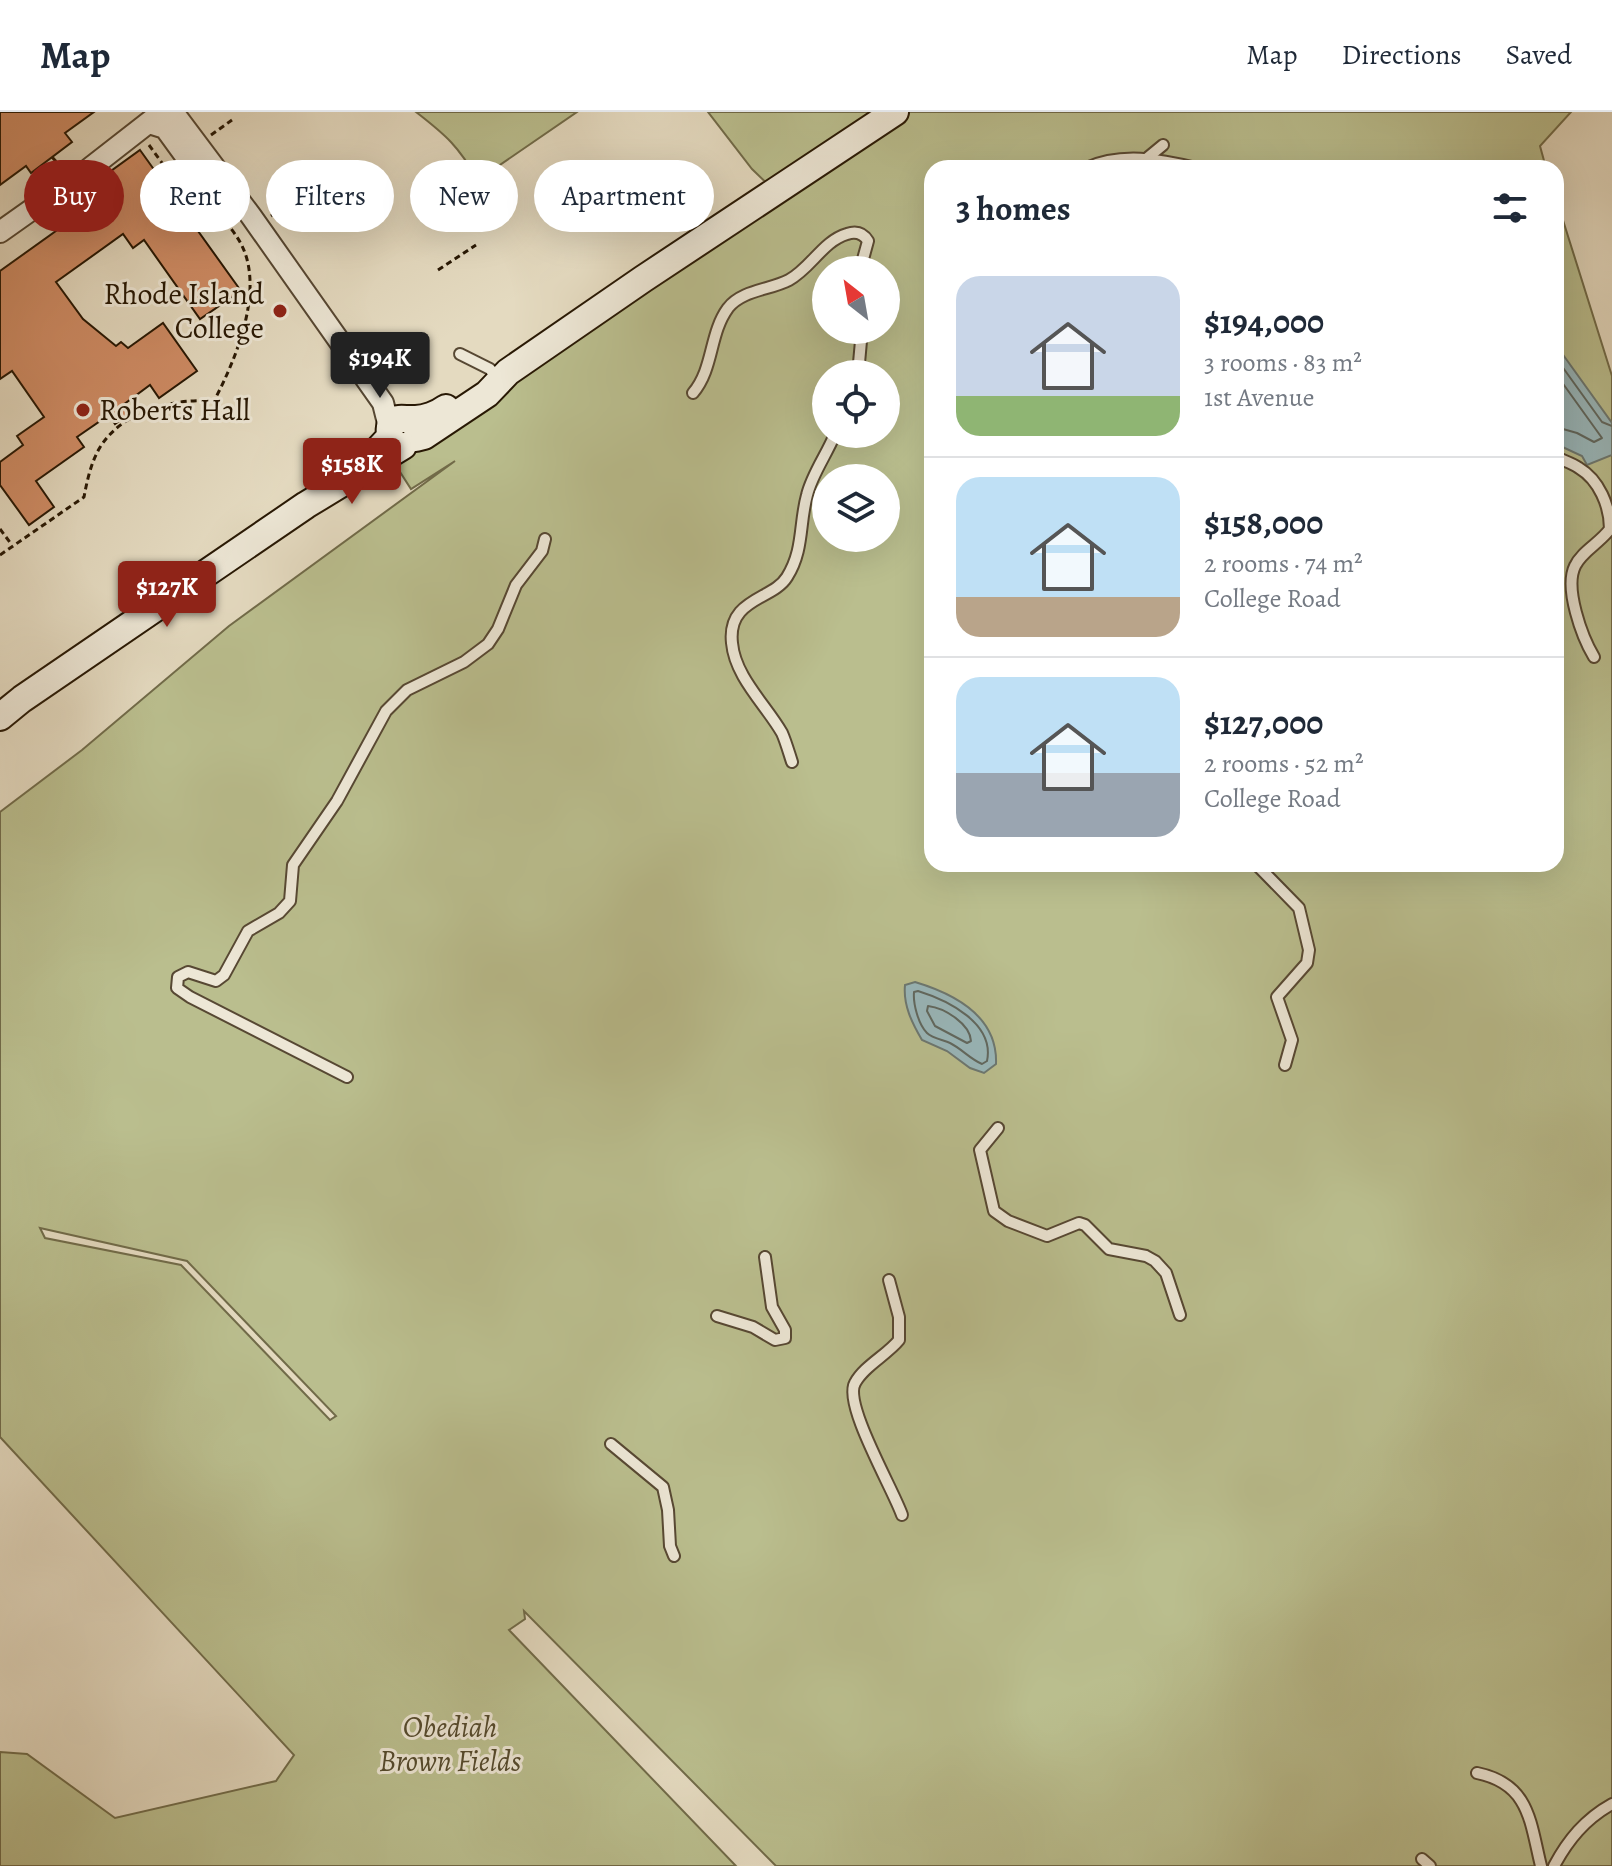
<!DOCTYPE html>
<meta charset="utf-8">
<style>
body{margin:0;font-family:Alegreya,serif;background:#f2f2f3;color:#1f2937;height:100vh;display:flex;flex-direction:column;font-size:30px;white-space:nowrap}
*{box-sizing:border-box;margin:0}
p{font-size:26px;color:#747a83}
.icon{flex:none;width:44px;height:44px;fill:none;stroke:currentColor;stroke-width:2;stroke-linecap:round;stroke-linejoin:round}
.map{position:relative;flex:1;overflow:hidden}
.sheet{position:absolute;left:924px;top:48px;width:640px;height:712px;display:flex;flex-direction:column;background:#fff;border-radius:24px;box-shadow:0 8px 32px #0002}
.sheet>*{flex:none}
.top-card{position:absolute;left:24px;top:48px;width:760px;height:72px;display:flex;gap:16px}
.needle{width:52px;rotate:329deg}
.buttons{position:absolute;left:812px;top:144px;display:grid;gap:16px}
.buttons a{display:grid;place-items:center;width:88px;height:88px;border-radius:50%;background:#fff;box-shadow:0 8px 32px #0002;font-size:40px}
.price{position:absolute;translate:-50% -68px;padding:0 18px;border-radius:8px;background:#8f2418;color:#fff;font-size:26px;line-height:52px;filter:drop-shadow(0 2px 4px #0008)}
.price::after{content:'';position:absolute;left:50%;top:48px;width:24px;height:18px;margin-left:-12px;background:inherit;clip-path:polygon(0 0,100% 0,50% 100%)}
.price.on{background:#222;color:#fff}
ul{padding:0;list-style:none}
li{display:flex;align-items:center;gap:24px;height:200px;padding:0 32px}
li+li{border-top:2px solid #e0e1e3}
li span{display:grid;place-items:center;flex:none;width:224px;height:160px;border-radius:24px;color:#555}
li>.icon{margin-inline-start:auto}
span .icon{width:96px;height:96px;fill:#fffc;stroke-width:1}
li b{font-size:34px}
h2{display:flex;justify-content:space-between;align-items:center;height:96px;padding:0 32px;font-size:34px}
.pill{padding:0 28px;border-radius:36px;background:#fff;box-shadow:0 8px 32px #0002;font-size:28px;line-height:72px}
.pill.on{background:#8f2418;color:#fff}
header{display:flex;align-items:center;gap:48px;box-sizing:border-box;height:112px;padding:0 40px;background:#fff;border-bottom:2px solid #e0e1e3}
header strong{font-size:38px}
nav{display:flex;gap:44px;margin-inline-start:auto;font-size:28px}
.map>svg:first-child{display:block}
.green{fill:#babe8e;stroke:#716b49;stroke-width:2;fill-rule:evenodd}
.water{fill:#99b8bc;stroke:#6c7872;stroke-width:2}
.lines{fill:none;stroke-linecap:round;stroke-linejoin:round}
.shore{stroke:#606860;stroke-width:2}
.building{fill:#cf8c65;stroke:#281804;stroke-width:2}
.lane-casing{stroke:#574833;stroke-width:14}
.street-casing{stroke:#574833;stroke-width:24}
.secondary-casing{stroke:#281804;stroke-width:30}
.path{stroke:#281804;stroke-width:3;stroke-dasharray:6 4;stroke-linecap:butt}
.lane{stroke:#ede7d6;stroke-width:10}
.street{stroke:#ede7d6;stroke-width:20}
.secondary{stroke:#ede7d6;stroke-width:26}
.poi-dot{fill:#8f2418;stroke:#ede7d6;stroke-width:3}
.labels{text-anchor:middle;dominant-baseline:central;stroke-width:6;stroke-linejoin:round;paint-order:stroke}
.poi-label{font-size:30px;fill:#281804;stroke:#ede7d6;text-anchor:end}
.park-label{font-size:30px;font-style:italic;fill:#544a2d;stroke:#ede7d6}
</style>
<header>
<strong>Map</strong>
<nav><a>Map</a><a>Directions</a><a>Saved</a></nav>
</header>
<div class="map">
<svg width="1612" height="1754" viewBox="0 0 1612 1754">
<rect width="100%" height="100%" fill="#e4dac0"/>
<filter id="stains"><feTurbulence type="fractalNoise" baseFrequency=".0025" numOctaves="4"/><feColorMatrix values="0 0 0 0 .2 0 0 0 0 .09 0 0 0 0 .02 0 0 0 .5 -.17"/></filter>
<radialGradient id="worn" r=".72"><stop offset=".6" stop-color="#630" stop-opacity="0"/><stop offset="1" stop-color="#630" stop-opacity=".3"/></radialGradient>
<g class="green">
<path d="M 416,0 L 577,0 L 478,68 C 458,34 447,24 416,0 Z"/>
<path d="M 708,0 L 1571,0 L 1540,34 L 1546,56 L 932,56 L 932,752 L 1556,752 L 1556,86 L 1612,264 L 1612,1754 L 776,1754 L 524,1499 L 525,1507 L 509,1518 L 736,1754 L 0,1754 L 0,1640 L 27,1642 L 115,1706 L 276,1669 L 294,1643 L 0,1325 L 0,700 L 82,638 L 229,514 L 455,349 L 411,377 L 393,349 L 778,82 L 752,57 ZM 826,158 L 886,158 L 886,218 L 826,218 ZM 826,262 L 886,262 L 886,322 L 826,322 ZM 826,366 L 886,366 L 886,426 L 826,426 ZM 40,1116 L 187,1149 L 336,1304 L 330,1308 L 181,1153 L 45,1126 Z"/>
</g>
<g class="water">
<polygon points="1556,233 1612,311 1612,343 1587,353 1582,344 1556,332"/>
<path d="M 915,870 C 955,882 998,904 996,952 L 984,961 L 970,956 L 947,939 L 922,928 C 912,911 903,893 905,873 Z"/>
</g>
<g class="lines">
<g class="shore">
<polyline points="1556,246 1602,310 1612,314"/>
<polyline points="1556,262 1602,326 1594,330 1577,321 1556,315"/>
<path d="M 918,879 C 947,888 995,911 987,949 L 982,952 C 970,947 962,937 950,931 C 943,928 932,926 927,921 C 918,912 913,891 914,880 Z"/>
<path d="M 928,894 C 945,896 970,912 971,929 L 967,931 L 935,914 L 927,899 Z"/>
</g>
</g>
<g class="building">
<polygon points="0,0 94,0 65,21 72,30 31,61 26,54 0,73"/>
<polygon points="140,38 241,179 200,207 144,128 133,136 123,122 56,170 83,207 116,234 121,230 128,236 163,211 197,259 159,286 150,273 123,293 129,302 115,312 109,303 77,325 84,335 36,369 54,395 29,413 0,373 0,350 23,333 17,324 44,305 12,259 0,267 0,159 67,111 57,98"/>
</g>
<g class="lines">
<g class="lane-casing">
<g id="lane">
<polyline points="1146,47 1163,33"/>
<path d="M 1086,56 C 1121,40 1160,47 1196,56"/>
<polyline points="460,242 490,257 498,268"/>
<polyline points="858,262 862,218"/>
<path d="M 693,281 C 714,256 709,222 728,196 C 742,178 770,178 789,168 C 811,156 823,129 847,122 C 856,119 863,121 868,129 L 860,158"/>
<path d="M 1556,345 C 1564,349 1572,351 1579,356 C 1599,368 1610,394 1610,417 C 1600,431 1582,439 1575,454 C 1564,476 1582,525 1594,545"/>
<path d="M 792,650 C 789,641 786,630 782,621 C 766,593 735,565 732,531 C 727,486 773,488 787,465 C 804,438 799,412 807,383 C 812,362 827,342 835,322"/>
<polyline points="1256,752 1299,796 1309,838 1307,851 1277,885 1292,928 1285,953"/>
<polyline points="347,965 190,885 177,876 178,865 188,860 216,869 224,863 248,819 279,801 290,789 293,753 337,689 386,599 407,578 464,550 488,532 498,517 516,473 542,439 545,427"/>
<polyline points="998,1016 980,1038 994,1099 1008,1109 1047,1124 1079,1111 1085,1113 1109,1137 1146,1144 1155,1149 1166,1161 1180,1203"/>
<path d="M 889,1168 L 899,1205 L 899,1228 C 887,1243 864,1254 855,1271 C 843,1292 893,1377 902,1403"/>
<polyline points="717,1204 753,1215 775,1228 785,1226 785,1218 772,1195 765,1145"/>
<polyline points="611,1332 663,1375 668,1398 670,1434 674,1444"/>
<path d="M 1477,1661 C 1530,1672 1530,1710 1541,1754"/>
<polyline points="1422,1747 1430,1754"/>
<path d="M 1554,1754 C 1568,1728 1585,1707 1612,1692"/>
</g>
</g>
<g class="street-casing">
<g id="street">
<polyline points="173,0 251,104 383,291 389,315"/>
<polyline points="149,11 165,16 210,78 236,90"/>
<polyline points="0,120 89,57 162,0"/>
</g>
</g>
<g class="secondary-casing">
<g id="secondary">
<polyline points="416,326 424,324 487,282 508,260 643,167 895,0"/>
<path d="M 371,349 L 374,342 L 390,325 C 387,301 401,308 415,307 C 425,307 438,302 446,296"/>
<polyline points="0,605 22,587 306,393 403,334"/>
</g>
</g>
<g class="path">
<polyline points="211,23 232,8"/>
<polyline points="149,33 175,69 180,87 194,88"/>
<polyline points="52,45 62,56"/>
<polyline points="271,104 291,90"/>
<polyline points="438,158 476,133"/>
<polyline points="0,417 12,433"/>
<path d="M 0,443 L 84,385 C 87,369 91,351 99,337 C 121,299 173,286 214,289 C 236,247 266,176 240,130 C 235,121 228,113 222,105"/>
</g>
<use href="#lane" class="lane"/>
<use href="#street" class="street"/>
<use href="#secondary" class="secondary"/>
</g>
<g class="poi-dot">
<circle cx="280" cy="199" r="8"/>
<circle cx="83" cy="298" r="8"/>
</g>
<g class="labels">
<g class="poi-label">
<text x="264" y="182">Rhode Island<tspan x="264" dy="34">College</tspan></text>
<text x="99" y="298" text-anchor="start">Roberts Hall</text>
</g>
<g class="park-label">
<text x="450" y="1615">Obediah<tspan x="450" dy="34">Brown Fields</tspan></text>
</g>
</g>
<rect width="100%" height="100%" filter="url(#stains)"/>
<rect width="100%" height="100%" fill="url(#worn)"/>
</svg>
<div class="buttons">
<a><svg class="needle" viewBox="-14 -14 28 28"><path d="M0-13l5 13h-10z" fill="#e53935"/><path d="M0 13l5-13h-10z" fill="#747a83"/></svg></a>
<a><svg class="icon" aria-label="locate" viewBox="0 0 24 24"><circle cx="12" cy="12" r="6"/><path d="M12 2v4M12 18v4M2 12h4M18 12h4"/></svg></a>
<a><svg class="icon" aria-label="layers" viewBox="0 0 24 24"><path d="M12 4l9 5-9 5-9-5zM3 14l9 5 9-5"/></svg></a>
</div>
<b class="price on" style="left:380px;top:288px">$194K</b>
<b class="price" style="left:352px;top:394px">$158K</b>
<b class="price" style="left:167px;top:517px">$127K</b>
<div class="top-card">
<a class="pill on">Buy</a>
<a class="pill">Rent</a>
<a class="pill">Filters</a>
<a class="pill">New</a>
<a class="pill">Apartment</a>
</div>
<section class="sheet">
<h2>3 homes<svg class="icon" aria-label="filters" viewBox="0 0 24 24"><path d="M4 7h16M4 17h16"/><circle cx="9" cy="7" r="2"/><circle cx="15" cy="17" r="2"/></svg></h2>
<ul>
<li><span style="background:linear-gradient(#c9d6e8 75%,#8fb573 0)"><svg class="icon" aria-label="home" viewBox="0 0 24 24"><path d="M3 11l9-7 9 7M6 9v11h12V9"/></svg></span><div><b>$194,000</b><p>3 rooms · 83 m²</p><p>1st Avenue</p></div></li>
<li><span style="background:linear-gradient(#bfe0f5 75%,#b9a48a 0)"><svg class="icon" aria-label="home" viewBox="0 0 24 24"><path d="M3 11l9-7 9 7M6 9v11h12V9"/></svg></span><div><b>$158,000</b><p>2 rooms · 74 m²</p><p>College Road</p></div></li>
<li><span style="background:linear-gradient(#bfe0f5 60%,#9aa5b1 0)"><svg class="icon" aria-label="home" viewBox="0 0 24 24"><path d="M3 11l9-7 9 7M6 9v11h12V9"/></svg></span><div><b>$127,000</b><p>2 rooms · 52 m²</p><p>College Road</p></div></li>
</ul>
</section>
</div>
